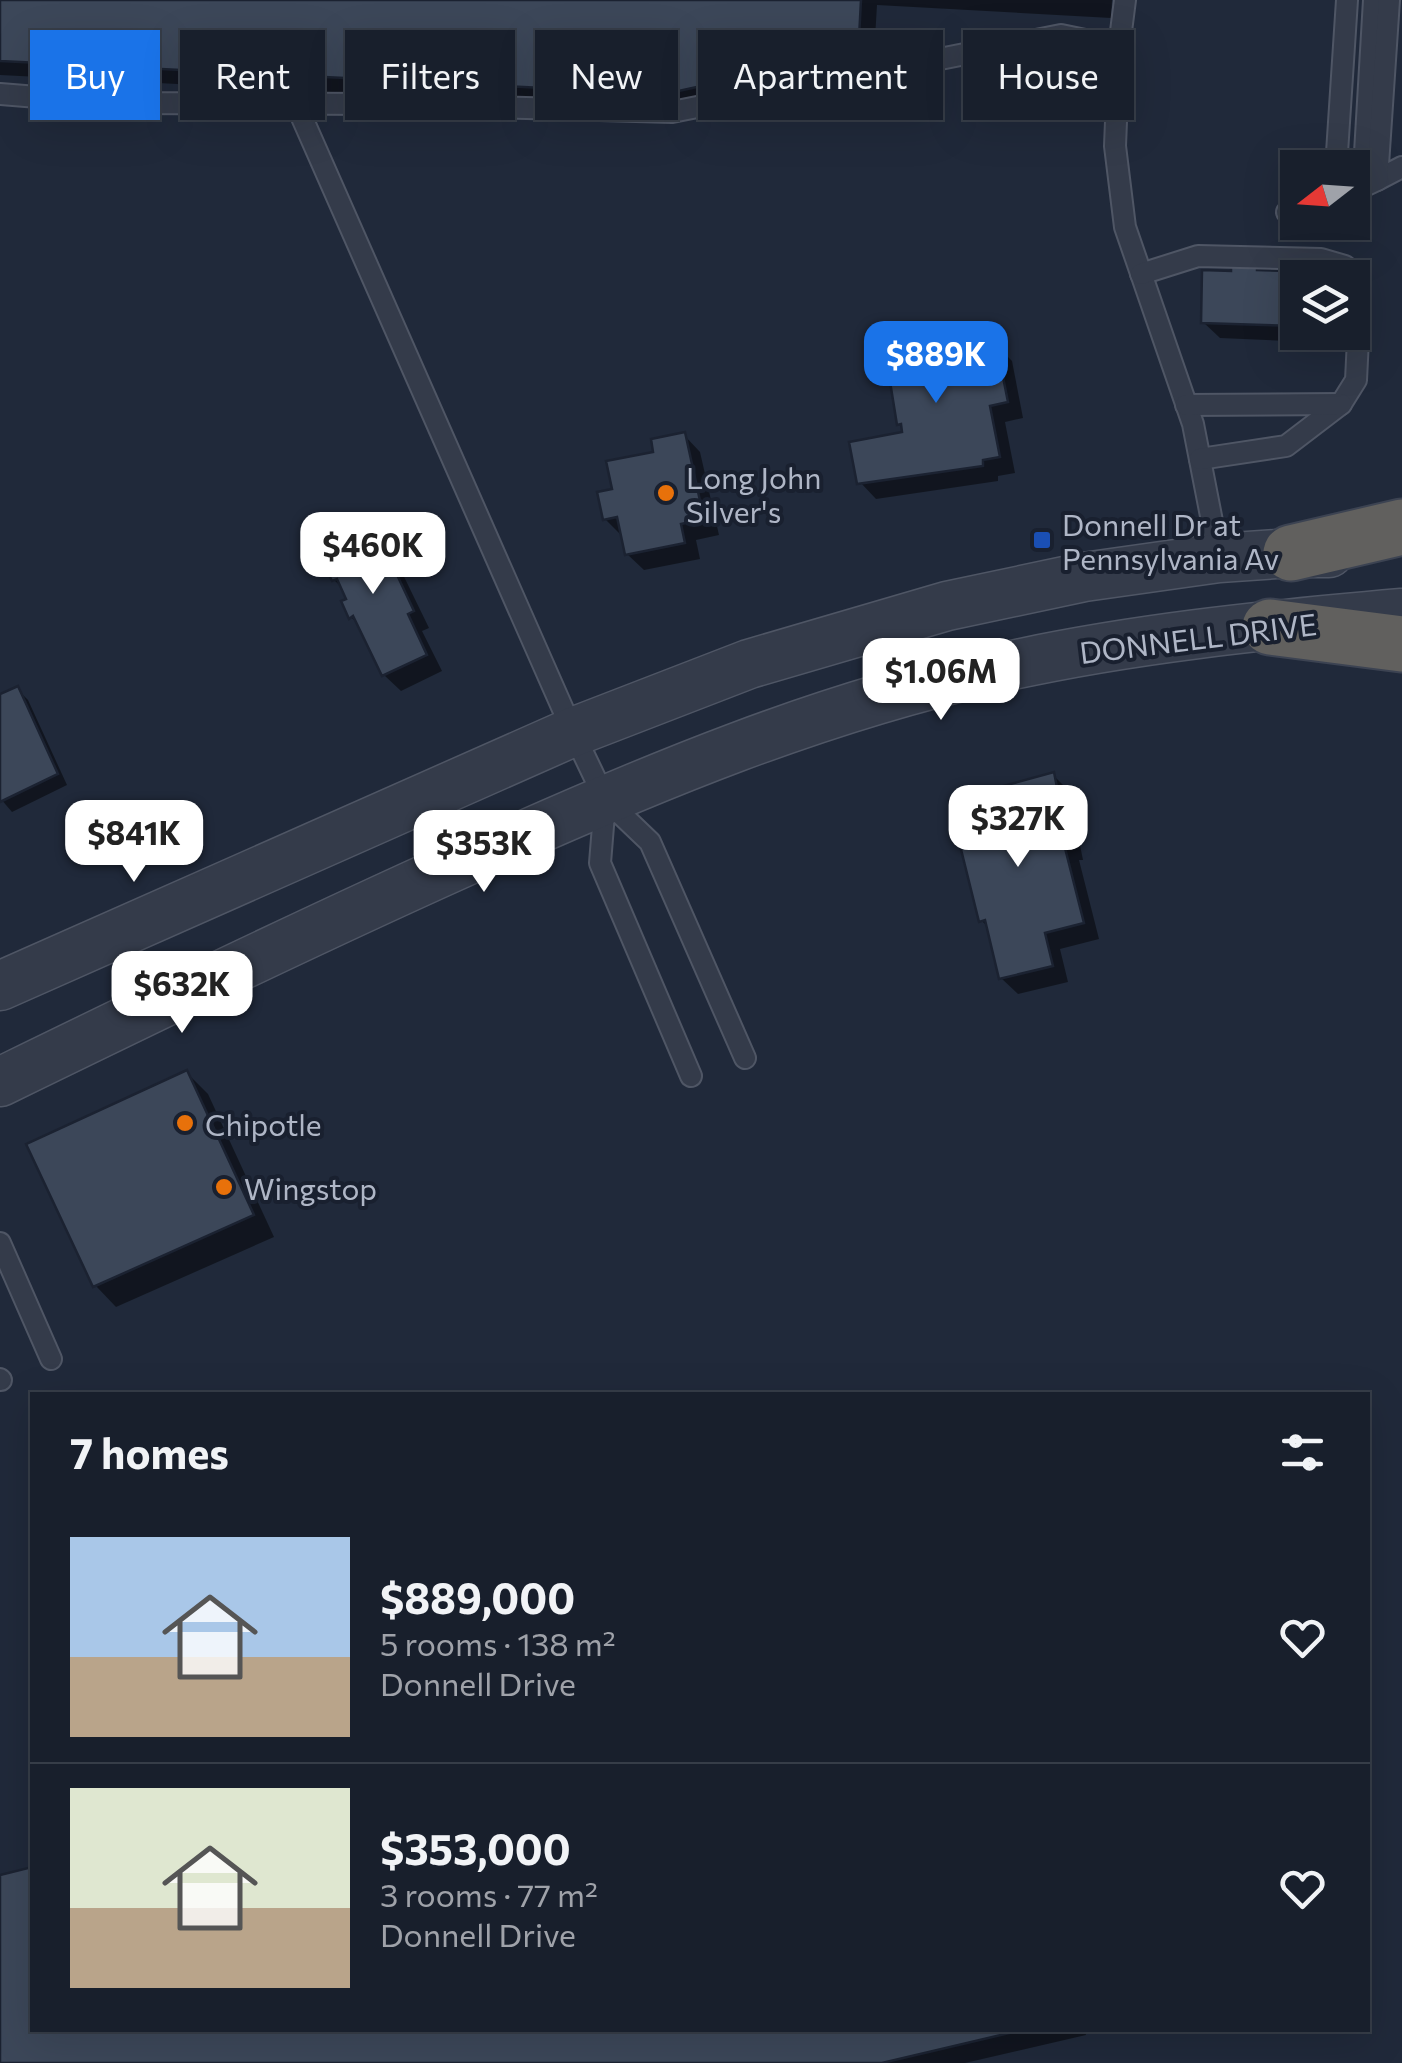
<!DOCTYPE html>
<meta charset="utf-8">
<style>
body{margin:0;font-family:Commissioner,sans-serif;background:#252c38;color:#f1f3f6;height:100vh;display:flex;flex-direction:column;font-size:38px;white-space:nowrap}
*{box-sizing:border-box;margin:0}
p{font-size:32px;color:#9fa2a9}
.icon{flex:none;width:55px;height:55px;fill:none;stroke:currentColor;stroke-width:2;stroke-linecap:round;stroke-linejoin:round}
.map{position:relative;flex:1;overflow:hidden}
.panel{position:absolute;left:30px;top:1392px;width:1340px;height:640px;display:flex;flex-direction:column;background:#181f2c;border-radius:0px;box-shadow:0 10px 40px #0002,0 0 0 2px #363d48}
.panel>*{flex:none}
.top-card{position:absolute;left:30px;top:30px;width:1342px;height:90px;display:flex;gap:20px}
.needle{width:65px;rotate:253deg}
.tools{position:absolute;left:1280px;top:150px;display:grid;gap:20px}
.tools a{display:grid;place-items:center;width:90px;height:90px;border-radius:0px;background:#181f2c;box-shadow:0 10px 40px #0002,0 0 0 2px #363d48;font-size:50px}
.price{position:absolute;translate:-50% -85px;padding:0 22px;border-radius:20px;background:#fff;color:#222;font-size:32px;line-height:65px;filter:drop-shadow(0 2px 5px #0008)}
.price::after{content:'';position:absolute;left:50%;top:60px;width:30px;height:22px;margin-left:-15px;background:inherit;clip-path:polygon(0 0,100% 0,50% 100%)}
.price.selected{background:#1a73e8;color:#fff}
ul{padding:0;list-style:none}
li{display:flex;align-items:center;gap:30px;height:250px;padding:0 40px}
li+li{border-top:2px solid #363d48}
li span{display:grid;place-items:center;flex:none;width:280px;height:200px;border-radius:0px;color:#555}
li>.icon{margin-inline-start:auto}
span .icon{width:120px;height:120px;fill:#fffc;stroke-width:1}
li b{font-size:42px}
h2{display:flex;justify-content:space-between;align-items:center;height:120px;padding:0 40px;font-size:42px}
.pill{padding:0 35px;border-radius:0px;background:#181f2c;box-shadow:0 10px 40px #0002,0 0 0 2px #363d48;font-size:35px;line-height:90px}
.pill.selected{background:#1a73e8;color:#fff}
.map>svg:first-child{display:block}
.shadow{fill:#0007}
.building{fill:#3c4759;stroke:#1b2231;stroke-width:2.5}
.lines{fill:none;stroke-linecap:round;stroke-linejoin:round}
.service-casing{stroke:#4f5665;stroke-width:24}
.tertiary-casing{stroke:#4f5665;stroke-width:51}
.trunk-casing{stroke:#3c4352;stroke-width:59}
.service{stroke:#343b4a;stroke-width:20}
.tertiary{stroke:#343b4a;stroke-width:48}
.trunk{stroke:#61605e;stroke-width:55}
.food-dot{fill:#e8710a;stroke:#19202f;stroke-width:4}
.transit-dot{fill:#1a4fb4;stroke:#19202f;stroke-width:4}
.labels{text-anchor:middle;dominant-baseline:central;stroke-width:8;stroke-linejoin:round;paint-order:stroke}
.poi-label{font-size:30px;fill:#afb6c6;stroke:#19202f;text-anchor:start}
.street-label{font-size:30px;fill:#afb6c6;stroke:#19202f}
</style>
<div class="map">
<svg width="1402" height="2063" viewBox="0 0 1402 2063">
<rect width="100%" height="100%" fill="#20293a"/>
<g class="shadow">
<polygon points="0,0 1112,0 1111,18 877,5 873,73 841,71 825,52 724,47 721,101 683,110 0,75"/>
<polygon points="1256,265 1264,273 1322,274 1325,278 1298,278 1298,332 1337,332 1337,343 1220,338 1203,322 1233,274"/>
<polygon points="971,326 988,346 995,344 1012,361 1023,418 1005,422 1015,473 998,476 998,481 876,499 860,482 905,434 900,423 957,329"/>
<polygon points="684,435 700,452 719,535 696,540 700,559 644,570 627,554 622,536 605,519 615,491 656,454"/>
<polygon points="341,526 358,542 375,533 391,550 429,628 422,631 442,671 401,691 384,675 361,627 351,617 345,590 334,580"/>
<polygon points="17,689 28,700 67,785 12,812 0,798 0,697"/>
<polygon points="1053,775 1069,791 1083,860 1079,860 1099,939 1060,949 1068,982 1018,994 1001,978 990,929 981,920"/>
<polygon points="187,1073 208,1094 274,1237 116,1307 95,1285"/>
<polygon points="32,1870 32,2030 1085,2030 1086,2035 965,2063 0,2063 0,1878"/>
</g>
<g class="building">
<polygon points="0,0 861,0 858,58 822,56 823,37 708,31 706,85 665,94 0,61"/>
<polygon points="1231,261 1257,262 1257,270 1323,272 1323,278 1298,278 1298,326 1201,323 1202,270 1231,271"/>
<polygon points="954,323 955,327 972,324 976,345 996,342 1008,402 990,406 1000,457 983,460 983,466 857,484 849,442 902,432 901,424 897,425 887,363 890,363 886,341 902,338 901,333"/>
<polygon points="685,432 704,519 681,524 685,543 625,555 617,517 603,520 597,492 612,489 606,461 653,452 651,439"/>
<polygon points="342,523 351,543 376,530 414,611 408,614 427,655 382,676 353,616 349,619 341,601 346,599 337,579 332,581 320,557 325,555 315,535"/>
<polygon points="18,686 58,774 0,802 0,694"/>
<polygon points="1054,772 1068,844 1064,844 1084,923 1045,933 1053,966 999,979 985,920 979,922 949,801"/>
<polygon points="187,1070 254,1215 93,1287 26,1144"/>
<polygon points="32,1867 32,2030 1022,2030 882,2063 0,2063 0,1875"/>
</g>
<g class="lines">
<g class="service-casing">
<g id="service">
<polyline points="1119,47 1125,0"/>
<polyline points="0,94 111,103 385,104 672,112 1061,35 1119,47 1115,146 1125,227 1193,424 1219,557"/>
<polyline points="296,104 573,732 605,799 650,842 745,1058"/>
<polyline points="1336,168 1347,0"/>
<polyline points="1377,180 1402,167"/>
<polyline points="1352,182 1364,170 1374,0"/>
<polyline points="1352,192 1377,180 1389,0"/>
<polyline points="1287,212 1298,209"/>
<polyline points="1141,274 1198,256 1321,259 1345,266 1356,277 1359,319 1356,380 1341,404 1286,446 1200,459"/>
<polyline points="1186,405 1341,404"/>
<polyline points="605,801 600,863 691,1076"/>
<polyline points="0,1243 51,1359"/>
<polyline points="0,1379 1,1380"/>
</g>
</g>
<g class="tertiary-casing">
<g id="tertiary">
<polyline points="0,986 573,732 749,664 947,606 1084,577 1219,558 1291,553 1329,553"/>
<path d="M 0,1082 C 164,1002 327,923 493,849 C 654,777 817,709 990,670 C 1124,639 1265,625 1402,613"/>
</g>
</g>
<g class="trunk-casing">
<g id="trunk">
<polyline points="1291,553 1402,527"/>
<polyline points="1270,627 1402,644"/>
</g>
</g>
<use href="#service" class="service"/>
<use href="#tertiary" class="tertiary"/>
<use href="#trunk" class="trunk"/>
</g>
<g class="food-dot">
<circle cx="666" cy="493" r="10"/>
<circle cx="185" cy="1123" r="10"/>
<circle cx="224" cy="1187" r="10"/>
</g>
<rect class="transit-dot" x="1032" y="530" width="20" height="20" rx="5"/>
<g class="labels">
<g class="poi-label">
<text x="686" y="476">Long John<tspan x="686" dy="34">Silver's</tspan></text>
<text x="1062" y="523">Donnell Dr at<tspan x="1062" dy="34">Pennsylvania Av</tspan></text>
<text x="205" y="1123">Chipotle</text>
<text x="244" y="1187">Wingstop</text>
</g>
<g class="street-label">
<text transform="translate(1198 637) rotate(-7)">DONNELL DRIVE</text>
</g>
</g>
</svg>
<div class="tools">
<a><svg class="needle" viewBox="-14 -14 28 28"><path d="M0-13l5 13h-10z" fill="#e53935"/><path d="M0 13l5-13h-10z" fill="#9fa2a9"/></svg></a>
<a><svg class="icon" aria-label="layers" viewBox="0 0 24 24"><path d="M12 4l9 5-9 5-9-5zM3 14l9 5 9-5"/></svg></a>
</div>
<b class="price selected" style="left:936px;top:406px">$889K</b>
<b class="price" style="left:373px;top:597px">$460K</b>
<b class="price" style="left:941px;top:723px">$1.06M</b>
<b class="price" style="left:1018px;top:870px">$327K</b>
<b class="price" style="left:134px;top:885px">$841K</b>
<b class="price" style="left:484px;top:895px">$353K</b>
<b class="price" style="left:182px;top:1036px">$632K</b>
<div class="top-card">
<a class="pill selected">Buy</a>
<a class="pill">Rent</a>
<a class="pill">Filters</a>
<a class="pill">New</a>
<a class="pill">Apartment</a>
<a class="pill">House</a>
</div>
<section class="panel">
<h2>7 homes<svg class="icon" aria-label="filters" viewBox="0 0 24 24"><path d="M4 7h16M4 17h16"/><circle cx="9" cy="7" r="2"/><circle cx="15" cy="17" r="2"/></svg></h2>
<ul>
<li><span style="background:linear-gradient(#a9c7e8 60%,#b9a48a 0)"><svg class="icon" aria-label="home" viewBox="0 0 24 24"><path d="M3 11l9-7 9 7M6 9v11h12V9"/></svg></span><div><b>$889,000</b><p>5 rooms · 138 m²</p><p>Donnell Drive</p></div><svg class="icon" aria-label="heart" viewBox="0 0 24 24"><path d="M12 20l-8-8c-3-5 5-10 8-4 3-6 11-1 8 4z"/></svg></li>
<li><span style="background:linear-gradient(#dfe7d0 60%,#b9a48a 0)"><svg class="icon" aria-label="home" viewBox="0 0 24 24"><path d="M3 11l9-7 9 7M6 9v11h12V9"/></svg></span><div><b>$353,000</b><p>3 rooms · 77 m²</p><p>Donnell Drive</p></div><svg class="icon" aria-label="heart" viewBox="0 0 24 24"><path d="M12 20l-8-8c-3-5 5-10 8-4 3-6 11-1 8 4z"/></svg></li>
</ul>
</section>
</div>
